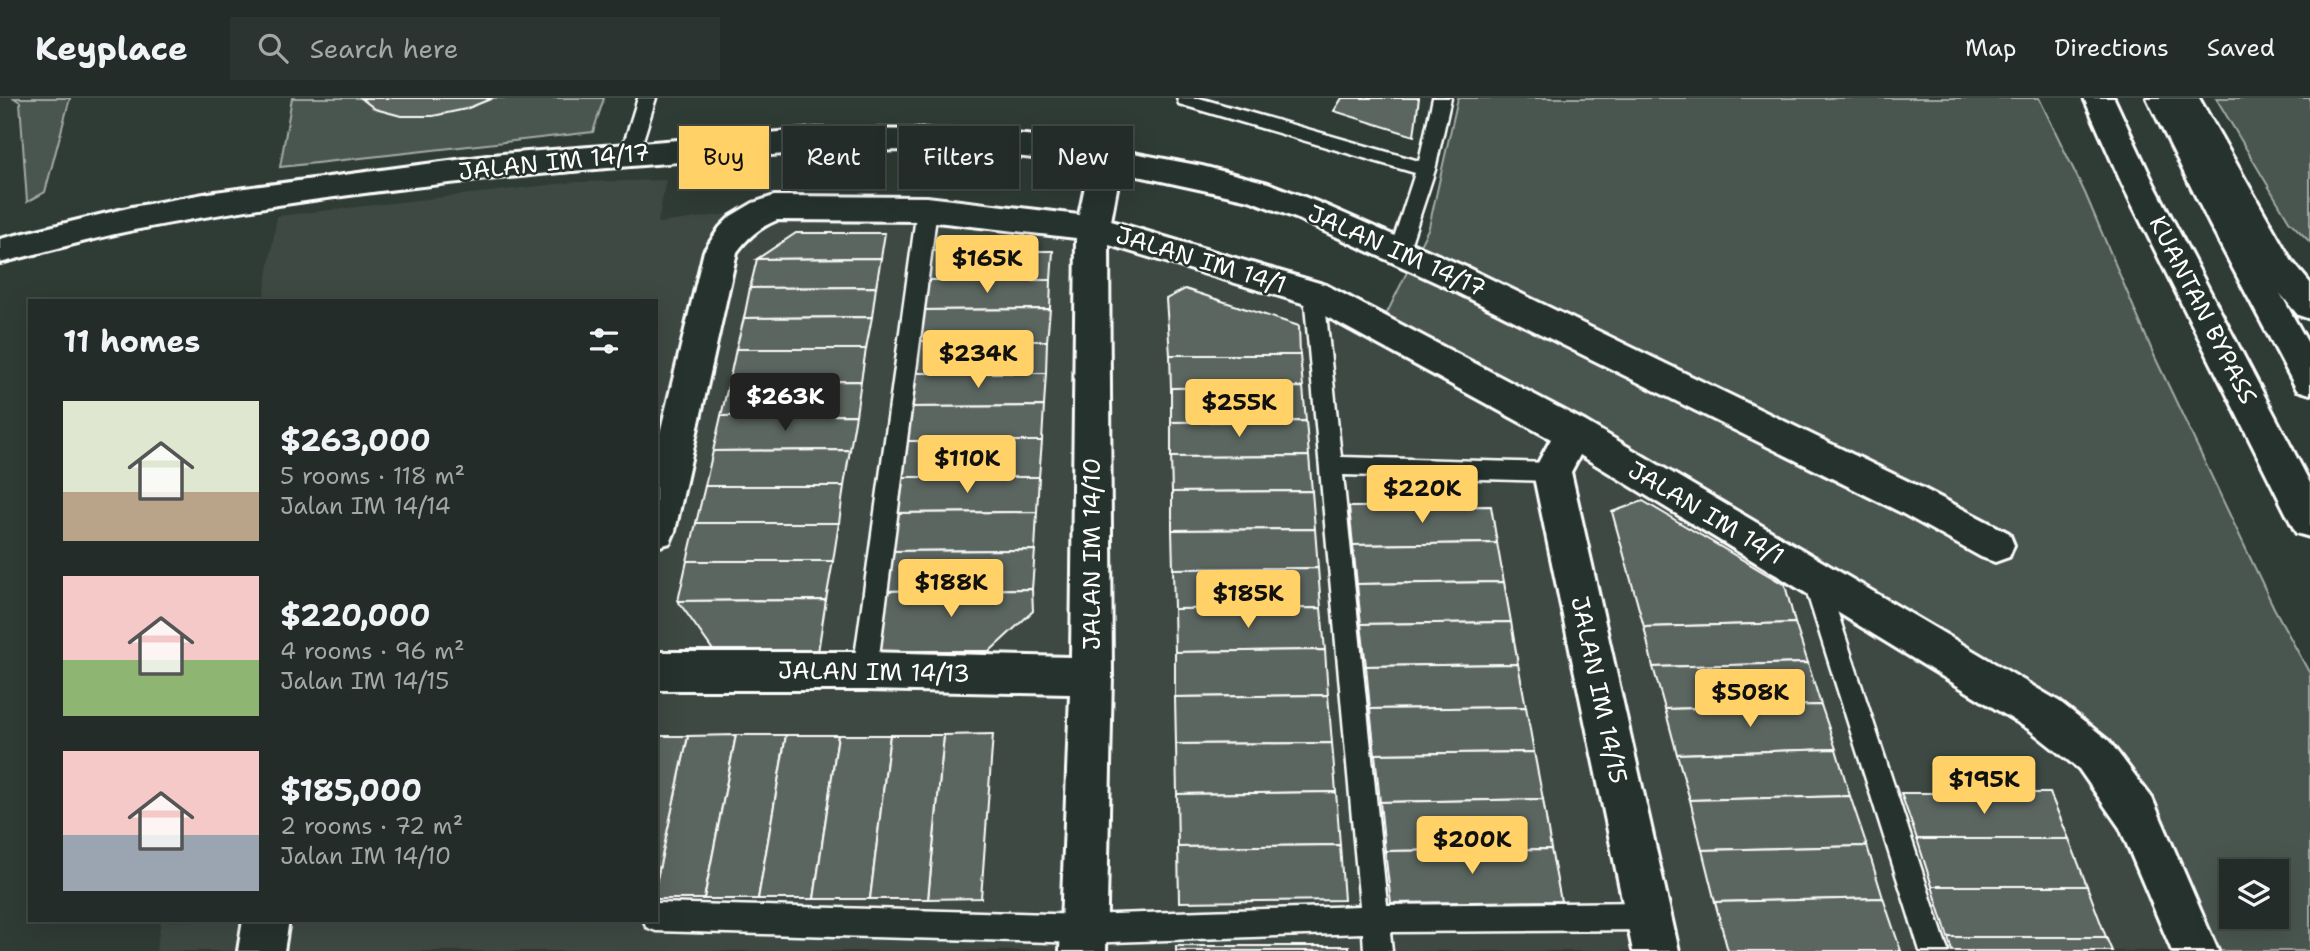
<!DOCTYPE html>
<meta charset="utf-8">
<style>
body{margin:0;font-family:"Shantell Sans",sans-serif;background:#2b3430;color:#f1f3f6;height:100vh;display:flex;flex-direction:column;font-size:26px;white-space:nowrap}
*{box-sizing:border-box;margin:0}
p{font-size:23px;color:#a3a7a8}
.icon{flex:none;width:38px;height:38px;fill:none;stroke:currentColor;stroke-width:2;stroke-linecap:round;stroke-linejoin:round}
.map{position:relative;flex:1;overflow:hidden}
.side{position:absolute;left:28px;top:201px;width:630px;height:623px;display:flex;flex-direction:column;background:#232c28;border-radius:0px;box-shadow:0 7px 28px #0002,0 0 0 2px #404845}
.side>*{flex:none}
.top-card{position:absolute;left:679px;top:28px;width:665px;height:63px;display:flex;gap:14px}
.tools{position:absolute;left:2219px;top:761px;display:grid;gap:14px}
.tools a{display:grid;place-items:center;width:70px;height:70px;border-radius:0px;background:#232c28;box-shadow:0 7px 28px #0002,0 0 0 2px #404845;font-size:35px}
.price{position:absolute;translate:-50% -60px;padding:0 16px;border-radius:7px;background:#ffd166;color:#111;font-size:23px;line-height:46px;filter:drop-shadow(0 2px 4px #0008)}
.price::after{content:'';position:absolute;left:50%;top:42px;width:21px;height:16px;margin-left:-10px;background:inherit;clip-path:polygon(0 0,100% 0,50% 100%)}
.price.selected{background:#222;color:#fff}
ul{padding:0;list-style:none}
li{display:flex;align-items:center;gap:21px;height:175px;padding:0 35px}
li span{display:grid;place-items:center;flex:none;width:196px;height:140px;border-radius:0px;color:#555}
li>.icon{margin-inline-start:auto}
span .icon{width:84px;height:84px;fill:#fffc;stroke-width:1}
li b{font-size:30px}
h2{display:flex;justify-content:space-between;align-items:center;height:84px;padding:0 35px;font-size:30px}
.pill{padding:0 24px;border-radius:0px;background:#232c28;box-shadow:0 7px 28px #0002,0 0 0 2px #404845;font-size:24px;line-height:63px}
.pill.selected{background:#ffd166;color:#111}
header{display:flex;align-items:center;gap:42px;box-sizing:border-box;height:98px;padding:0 35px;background:#232c28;border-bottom:2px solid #404845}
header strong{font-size:33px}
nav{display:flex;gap:38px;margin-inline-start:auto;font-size:24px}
.search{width:490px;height:63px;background:#2b3430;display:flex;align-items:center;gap:18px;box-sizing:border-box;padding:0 24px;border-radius:0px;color:#a3a7a8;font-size:26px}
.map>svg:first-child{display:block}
.built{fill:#3c4842}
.green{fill:#4a544f;stroke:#a4aaa7;stroke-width:2;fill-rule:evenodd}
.building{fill:#5b6661;stroke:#fff;stroke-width:2}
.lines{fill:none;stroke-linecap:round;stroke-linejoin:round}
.lane-casing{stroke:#fff;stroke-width:5}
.street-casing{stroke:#fff;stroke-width:6}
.secondary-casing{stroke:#fff;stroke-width:6}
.highway-casing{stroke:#fff;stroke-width:6}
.lane{fill:#26332d;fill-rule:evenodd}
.street{fill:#26332d;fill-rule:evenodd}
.secondary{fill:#26332d;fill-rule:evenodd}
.highway{fill:#26332d;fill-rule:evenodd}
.labels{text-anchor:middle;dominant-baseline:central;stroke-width:5;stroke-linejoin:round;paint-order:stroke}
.street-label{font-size:24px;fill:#fff;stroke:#26332d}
</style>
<header>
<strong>Keyplace</strong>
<div class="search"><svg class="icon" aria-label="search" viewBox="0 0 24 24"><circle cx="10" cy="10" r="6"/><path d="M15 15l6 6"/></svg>Search here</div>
<nav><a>Map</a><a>Directions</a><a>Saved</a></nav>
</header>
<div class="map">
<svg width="2310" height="853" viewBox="0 0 2310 853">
<rect width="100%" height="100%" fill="#2f3b35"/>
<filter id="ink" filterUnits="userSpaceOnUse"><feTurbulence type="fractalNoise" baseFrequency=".0143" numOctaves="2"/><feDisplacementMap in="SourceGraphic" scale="14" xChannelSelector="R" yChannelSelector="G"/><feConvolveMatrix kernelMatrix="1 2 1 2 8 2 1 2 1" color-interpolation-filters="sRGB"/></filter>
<g filter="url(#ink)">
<polygon class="built" points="666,82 658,125 774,110 1093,130 1314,196 2094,657 2195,853 156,853 161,823 656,822 656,203 263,203 277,118 574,84"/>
<g class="green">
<polygon points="14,0 70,0 45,94 27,104 20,4"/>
<polygon points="292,0 604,0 593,34 280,69"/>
<path d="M 1458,0 L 2039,0 L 2085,95 L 2153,255 L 2274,510 L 2310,576 L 2310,853 L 2217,853 L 2154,705 L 2116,651 L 2064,609 L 1585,324 L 1386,217 L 1429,129 ZM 2231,774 L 2277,774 L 2277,819 L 2231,819 Z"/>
<polygon points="2216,0 2310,0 2310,144 2289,123"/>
</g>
<g class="building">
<polygon points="361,0 493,0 466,11 433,18 401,18 375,11"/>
<polygon points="1342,0 1419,0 1414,38 1334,13"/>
<polygon points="796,135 885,135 881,160 757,161"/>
<polygon points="930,153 1053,153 1051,182 926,182"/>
<polygon points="881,160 876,189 750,190 757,161"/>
<polygon points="926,182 1051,182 1050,211 922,212"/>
<polygon points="876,189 872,219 744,220 750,190"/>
<polygon points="1185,191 1299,228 1300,257 1170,257 1166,201"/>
<polygon points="1050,211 1047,243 918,243 922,212"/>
<polygon points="872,219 866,251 736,251 744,220"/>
<polygon points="918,243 1047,243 1046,275 914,275"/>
<polygon points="736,251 866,251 861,283 729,284"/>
<polygon points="1170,257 1300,257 1303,289 1171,290"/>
<polygon points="914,275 1046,275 1044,308 910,309"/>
<polygon points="861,283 856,317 721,318 729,284"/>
<polygon points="1303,289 1306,323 1171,324 1171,290"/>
<polygon points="1044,308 1042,343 905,343 910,309"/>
<polygon points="856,317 850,352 713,353 721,318"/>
<polygon points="1306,323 1309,358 1171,359 1171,324"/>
<polygon points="905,343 1042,343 1039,379 900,379"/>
<polygon points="850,352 844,388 705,388 713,353"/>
<polygon points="1309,358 1312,393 1172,394 1171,359"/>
<polygon points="900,379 1039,379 1037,414 895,415"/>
<polygon points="705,388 844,388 839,425 696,425"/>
<polygon points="1312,393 1315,431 1172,432 1172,394"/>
<polygon points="1643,403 1785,487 1795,525 1644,529 1612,414"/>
<polygon points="1491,408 1497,445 1353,447 1349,409"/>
<polygon points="1037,414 1035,452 890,453 895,415"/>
<polygon points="696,425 839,425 833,463 687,463"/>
<polygon points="1315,431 1318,470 1173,471 1172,432"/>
<polygon points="1497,445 1504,484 1357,486 1353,447"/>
<polygon points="1035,452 1032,491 884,493 890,453"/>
<polygon points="687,463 833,463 826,502 678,503"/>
<polygon points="1318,470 1321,510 1174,511 1173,471"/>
<polygon points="1504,484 1511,524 1361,526 1357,486"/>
<polygon points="1032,491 1033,513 990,553 876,553 884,493"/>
<polygon points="826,502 818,554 715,555 678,503"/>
<polygon points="1321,510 1325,552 1175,554 1174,511"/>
<polygon points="1511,524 1518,566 1366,568 1361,526"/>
<polygon points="1795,525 1808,565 1653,569 1644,529"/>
<polygon points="1325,552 1328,597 1175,599 1175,554"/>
<polygon points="1808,565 1821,607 1665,611 1653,569"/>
<polygon points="1518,566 1526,609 1370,611 1366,568"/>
<polygon points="1328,597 1332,645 1176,646 1175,599"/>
<polygon points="1821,607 1836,651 1677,656 1665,611"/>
<polygon points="1526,609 1534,654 1375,656 1370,611"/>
<polygon points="993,636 981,800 928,801 944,637"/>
<polygon points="736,637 704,801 656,801 656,785 688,638"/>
<polygon points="736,637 786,637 758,801 704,801"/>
<polygon points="786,637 838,637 814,801 758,801"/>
<polygon points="838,637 890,637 870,801 814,801"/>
<polygon points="890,637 944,637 928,801 870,801"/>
<polygon points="656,638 688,638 656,785"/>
<polygon points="1332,645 1336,694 1177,696 1176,646"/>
<polygon points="1836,651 1850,698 1690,702 1677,656"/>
<polygon points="1534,654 1543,701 1380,704 1375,656"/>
<polygon points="1336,694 1340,747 1178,749 1177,696"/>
<polygon points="1901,695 2050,695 2069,741 1917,741"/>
<polygon points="1850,698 1867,748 1702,752 1690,702"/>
<polygon points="1543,701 1551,751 1385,753 1380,704"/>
<polygon points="1917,741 2069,741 2087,788 1932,788"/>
<polygon points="1340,747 1344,802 1179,804 1178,749"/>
<polygon points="1867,748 1883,800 1715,804 1702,752"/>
<polygon points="1551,751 1561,803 1391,805 1385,753"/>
<polygon points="1932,788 2087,788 2106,839 1948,839"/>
<polygon points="1883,800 1901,853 1728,853 1715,804"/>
<polygon points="1948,839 2106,839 2112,853 1952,853"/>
<rect x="1176" y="848" width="173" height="5"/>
</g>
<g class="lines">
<g class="lane-casing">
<g id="lane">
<polygon points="638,0 656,0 639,55 637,60 623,60 621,55"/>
<polygon points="1177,0 1199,0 1419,63 1433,0 1451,0 1435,72 1407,157 1400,159 1393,157 1390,152 1415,75 1179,6"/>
<polygon points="927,104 934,106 937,111 877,573 874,581 865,584 856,581 853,573 917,111 920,106"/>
<polygon points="1314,188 1321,191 1324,196 1341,359 1552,365 1560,368 1563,374 1560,380 1552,383 1343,377 1387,807 1648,804 1658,808 1662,818 1658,828 1648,832 1390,834 1392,853 1364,853 1363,835 1084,845 656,833 646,829 644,822 656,822 656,805 1084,817 1360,808 1304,196 1307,191"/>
<polygon points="1814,469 1822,472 1826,479 1948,853 1920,853 1802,479 1806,472"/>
</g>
</g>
<g class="street-casing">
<g id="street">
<path d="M 816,31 L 968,32 L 1048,39 L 1202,68 L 1268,85 L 1320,105 L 1468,170 L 1924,391 L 2009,435 L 2014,447 L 2009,459 L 1995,464 L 1981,459 L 1898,413 L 1444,188 L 1298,121 L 1249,102 L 1120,74 L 1111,123 L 1326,187 L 1586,324 L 2060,604 L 2109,643 L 2152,700 L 2218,853 L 2172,853 L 2120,730 L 2079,671 L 2030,632 L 1580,357 L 1571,374 L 1679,853 L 1633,853 L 1533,374 L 1551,341 L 1302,205 L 1109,147 L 1112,578 L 1106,853 L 1060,853 L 1070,596 L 865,592 L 656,592 L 656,554 L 865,554 L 1071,559 L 1076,140 L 927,123 L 777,122 C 760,129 748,139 737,154 L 675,433 L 670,445 L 656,449 L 656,352 L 704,153 L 720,129 L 731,118 L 753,105 L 774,98 L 927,99 L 1079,117 L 1089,69 C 946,41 799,54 655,66 C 482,80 304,98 134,132 C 89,141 45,154 0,165 L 0,141 L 132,109 L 215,94 L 502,56 Z"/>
<polygon points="243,822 289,822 284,853 238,853"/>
</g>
</g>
<g class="secondary-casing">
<polygon id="secondary" points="2169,0 2199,0 2291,162 2310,185 2310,221 2298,217 2267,180"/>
</g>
<g class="highway-casing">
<g id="highway">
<polygon points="2084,0 2114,0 2154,86 2310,385 2310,439 2296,435 2122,86"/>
<polygon points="2147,0 2177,0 2241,125 2310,249 2310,296 2297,292 2209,125"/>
</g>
</g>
<use href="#lane" class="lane"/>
<use href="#street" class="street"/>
<use href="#secondary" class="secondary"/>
<use href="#highway" class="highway"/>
</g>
</g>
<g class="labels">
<g class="street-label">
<text transform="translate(554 64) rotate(-6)">JALAN IM 14/17</text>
<text transform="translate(1397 153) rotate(24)">JALAN IM 14/17</text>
<text transform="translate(1201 162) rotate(17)">JALAN IM 14/1</text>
<text transform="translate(2203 212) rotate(63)">KUANTAN BYPASS</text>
<text transform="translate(1706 415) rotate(31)">JALAN IM 14/1</text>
<text transform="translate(1092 456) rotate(-90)">JALAN IM 14/10</text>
<text transform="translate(874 574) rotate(1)">JALAN IM 14/13</text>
<text transform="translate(1599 592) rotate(78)">JALAN IM 14/15</text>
</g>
</g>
</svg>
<div class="tools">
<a><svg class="icon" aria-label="layers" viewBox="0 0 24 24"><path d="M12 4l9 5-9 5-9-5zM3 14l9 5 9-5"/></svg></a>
</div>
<b class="price" style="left:987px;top:197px">$165K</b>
<b class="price" style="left:978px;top:292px">$234K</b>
<b class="price selected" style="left:785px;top:335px">$263K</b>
<b class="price" style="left:1239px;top:341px">$255K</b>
<b class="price" style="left:967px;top:397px">$110K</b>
<b class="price" style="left:1422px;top:427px">$220K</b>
<b class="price" style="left:951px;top:521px">$188K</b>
<b class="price" style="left:1248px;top:532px">$185K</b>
<b class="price" style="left:1750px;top:631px">$508K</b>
<b class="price" style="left:1984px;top:718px">$195K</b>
<b class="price" style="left:1472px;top:778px">$200K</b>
<div class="top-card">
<a class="pill selected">Buy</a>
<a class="pill">Rent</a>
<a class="pill">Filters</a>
<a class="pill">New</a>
</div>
<section class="side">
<h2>11 homes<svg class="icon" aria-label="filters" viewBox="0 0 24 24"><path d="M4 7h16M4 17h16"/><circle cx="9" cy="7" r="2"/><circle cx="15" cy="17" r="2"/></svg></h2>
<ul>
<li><span style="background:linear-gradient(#dfe7d0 65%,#b9a48a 0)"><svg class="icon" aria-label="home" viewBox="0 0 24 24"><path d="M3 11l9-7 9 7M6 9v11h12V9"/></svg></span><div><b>$263,000</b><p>5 rooms · 118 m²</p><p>Jalan IM 14/14</p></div></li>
<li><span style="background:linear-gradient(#f6c9c9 60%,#8fb573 0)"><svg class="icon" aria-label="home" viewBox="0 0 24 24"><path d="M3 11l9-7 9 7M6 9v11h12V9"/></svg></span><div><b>$220,000</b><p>4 rooms · 96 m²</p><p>Jalan IM 14/15</p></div></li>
<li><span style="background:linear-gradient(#f6c9c9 60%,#9aa5b1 0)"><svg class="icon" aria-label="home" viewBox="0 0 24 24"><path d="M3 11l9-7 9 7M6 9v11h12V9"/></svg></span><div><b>$185,000</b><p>2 rooms · 72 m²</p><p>Jalan IM 14/10</p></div></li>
</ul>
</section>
</div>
